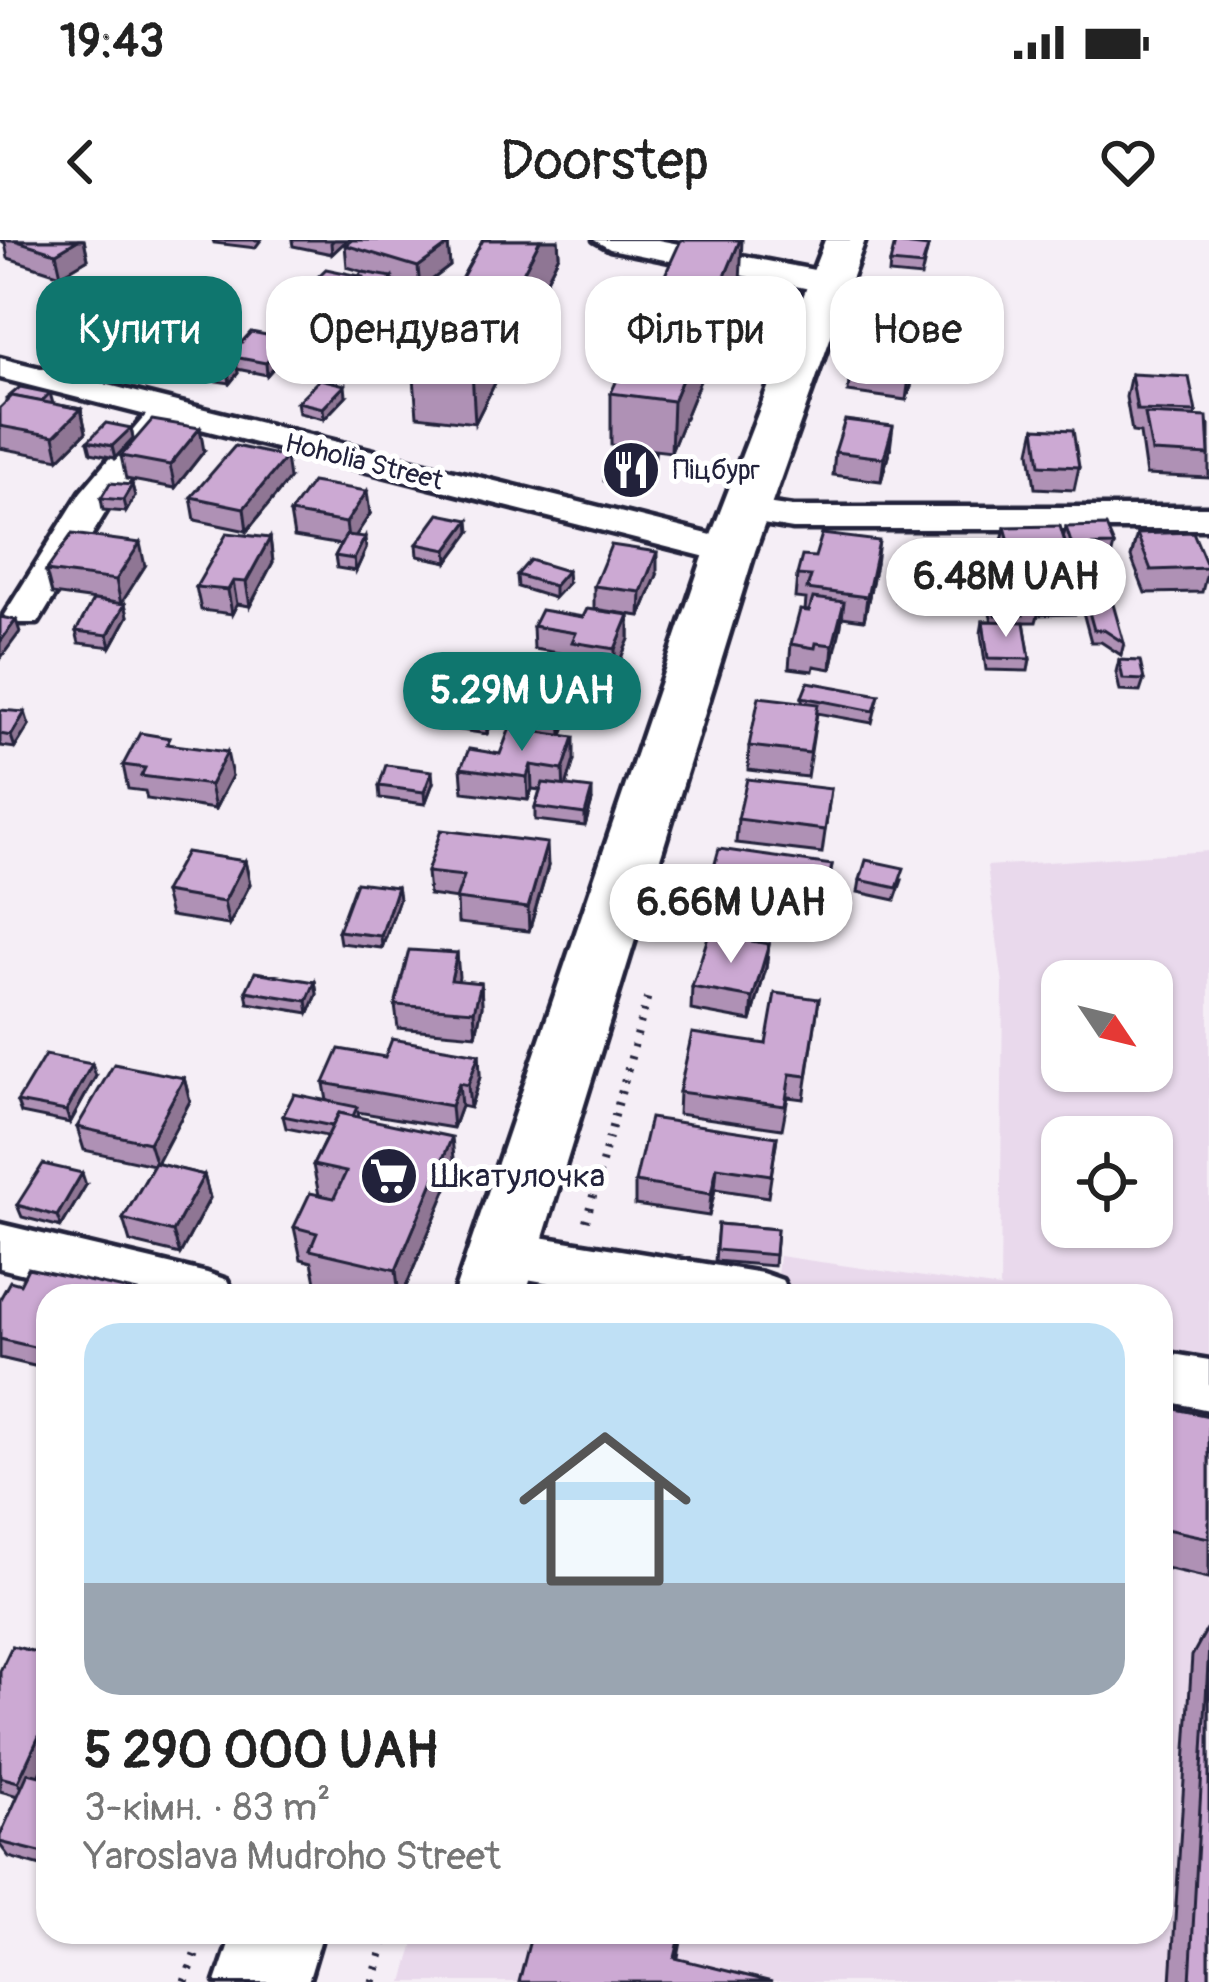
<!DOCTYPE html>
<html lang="uk">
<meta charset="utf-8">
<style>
body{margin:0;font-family:Pangolin,sans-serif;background:#f6f6f6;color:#222;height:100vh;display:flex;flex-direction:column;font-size:45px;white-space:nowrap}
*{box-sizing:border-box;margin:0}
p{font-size:39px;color:#767676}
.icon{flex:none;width:66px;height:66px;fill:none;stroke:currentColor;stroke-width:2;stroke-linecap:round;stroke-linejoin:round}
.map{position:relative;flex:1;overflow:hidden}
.drawer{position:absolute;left:36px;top:1044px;width:1137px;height:660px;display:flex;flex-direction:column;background:#fff;border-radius:36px;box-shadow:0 3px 9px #0004}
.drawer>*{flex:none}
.guide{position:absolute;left:36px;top:36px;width:1137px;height:108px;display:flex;gap:24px}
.needle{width:78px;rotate:125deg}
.buttons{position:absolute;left:1041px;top:720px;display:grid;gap:24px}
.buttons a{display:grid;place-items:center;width:132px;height:132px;border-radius:24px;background:#fff;box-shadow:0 3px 9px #0004;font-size:60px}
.price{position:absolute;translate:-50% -102px;padding:0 27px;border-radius:42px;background:#fff;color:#222;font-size:39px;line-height:78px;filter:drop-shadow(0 3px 6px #0008)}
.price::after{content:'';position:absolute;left:50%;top:72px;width:36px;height:27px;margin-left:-18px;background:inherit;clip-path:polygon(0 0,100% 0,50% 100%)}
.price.on{background:#0f766e;color:#fff}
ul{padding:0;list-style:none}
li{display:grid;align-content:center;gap:24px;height:636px;padding:0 48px}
li span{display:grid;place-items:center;height:372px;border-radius:36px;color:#555}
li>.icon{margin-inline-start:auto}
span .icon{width:216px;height:216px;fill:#fffc;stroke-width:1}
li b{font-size:51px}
.tag{padding:0 42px;border-radius:36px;background:#fff;box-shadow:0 3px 9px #0004;font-size:42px;line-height:108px}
.tag.on{background:#0f766e;color:#fff}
.status{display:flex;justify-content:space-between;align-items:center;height:84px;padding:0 60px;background:#fff;direction:ltr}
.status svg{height:33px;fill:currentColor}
header{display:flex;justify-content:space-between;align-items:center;height:156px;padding:0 48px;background:#fff;font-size:54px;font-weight:600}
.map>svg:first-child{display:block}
.built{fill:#e9d9ec;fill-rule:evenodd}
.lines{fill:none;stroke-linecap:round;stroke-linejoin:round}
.minor-casing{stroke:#22223b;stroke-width:9}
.major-casing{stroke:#22223b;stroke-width:9}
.path-far1{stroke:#22223b;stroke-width:8;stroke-dasharray:3 9;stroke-linecap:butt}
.path{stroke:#22223b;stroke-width:9;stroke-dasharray:3 10;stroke-linecap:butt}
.minor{fill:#fff;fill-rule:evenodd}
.major{fill:#fff;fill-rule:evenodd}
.wall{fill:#af91b5;stroke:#22223b;stroke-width:3}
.shaded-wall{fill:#8f7694;stroke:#22223b;stroke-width:3}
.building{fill:#cca9d3;stroke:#22223b;stroke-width:3}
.labels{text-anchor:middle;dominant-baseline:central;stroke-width:10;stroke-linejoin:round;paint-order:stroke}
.far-street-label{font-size:27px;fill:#22223b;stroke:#fff}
.far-poi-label{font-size:27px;fill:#22223b;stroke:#fff;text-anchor:start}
.poi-label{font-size:33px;fill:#22223b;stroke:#fff;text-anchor:start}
</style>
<div class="status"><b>19:43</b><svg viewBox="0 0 49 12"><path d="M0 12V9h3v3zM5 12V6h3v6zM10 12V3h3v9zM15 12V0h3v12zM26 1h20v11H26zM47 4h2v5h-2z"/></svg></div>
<header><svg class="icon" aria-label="back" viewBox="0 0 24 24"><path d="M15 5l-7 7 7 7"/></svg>Doorstep<svg class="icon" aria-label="heart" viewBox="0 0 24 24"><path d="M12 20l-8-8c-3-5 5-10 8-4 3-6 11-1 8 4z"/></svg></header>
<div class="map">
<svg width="1209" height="1742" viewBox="0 0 1209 1742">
<rect width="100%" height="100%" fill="#f5eef6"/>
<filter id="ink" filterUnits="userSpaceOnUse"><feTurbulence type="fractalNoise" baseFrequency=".00833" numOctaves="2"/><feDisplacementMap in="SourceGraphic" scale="24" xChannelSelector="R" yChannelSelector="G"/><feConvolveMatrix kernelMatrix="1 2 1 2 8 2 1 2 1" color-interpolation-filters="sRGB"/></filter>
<g filter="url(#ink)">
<path class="built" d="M 1209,611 L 1209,1742 L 403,1742 L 417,1692 L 1161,1692 L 1161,1056 L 775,1056 L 779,1016 L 1000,1048 L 1003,744 L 987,626 ZM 1062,741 L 1152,741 L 1152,831 L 1062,831 ZM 1062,897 L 1152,897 L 1152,987 L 1062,987 Z"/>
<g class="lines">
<g class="minor-casing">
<g id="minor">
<polygon points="594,0 658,0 830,33 846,43 830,53 610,9"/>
<polygon points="0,118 744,303 749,311 744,319 730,323 177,183 110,265 38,383 10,383 4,375 81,252 146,175 0,138"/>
<polygon points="746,260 793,267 1209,267 1209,289 793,289 733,279 727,271 733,263"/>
<polygon points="0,984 207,1033 227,1040 235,1056 114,1056 0,1028"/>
<polygon points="503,991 762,1033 782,1040 790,1056 627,1056 503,1035 484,1029 476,1013 484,997"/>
<polygon points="1161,1112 1209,1120 1209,1170 1161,1160"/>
</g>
</g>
<g class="major-casing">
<g id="major">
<polygon points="825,0 865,0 755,311 525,1056 453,1056 705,311"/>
<polygon points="233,1692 323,1692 308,1742 216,1742"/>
</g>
</g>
<polyline class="path-far1" points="586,981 649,752"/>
<g class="path">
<polyline points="185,1742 195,1715"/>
<polyline points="373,1742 387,1692"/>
</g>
<use href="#minor" class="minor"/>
<use href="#major" class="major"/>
</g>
<g class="wall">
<polygon points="0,0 84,0 88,19 61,35 8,18 5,3"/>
<polygon points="213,0 261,0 255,8 214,3"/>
<polygon points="292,0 347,0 332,14 293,6"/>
<polygon points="483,0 558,0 559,15 475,183 417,176 413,125"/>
<polygon points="345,5 448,5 450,26 420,49 392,41 393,48 384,59 366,56 366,59 341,84 303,76 300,54 368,33 347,27"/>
<polygon points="928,7 921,37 889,34 890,23"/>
<polygon points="740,42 671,212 611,205 611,153"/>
<polygon points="995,62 985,108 923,101 926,78"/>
<polygon points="212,71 214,83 181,107 154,99 152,88"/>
<polygon points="912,106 909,124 911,147 906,160 848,152 850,129"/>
<polygon points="289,110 267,135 237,129 238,133 230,143 209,140 207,128 229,121 229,116"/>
<polygon points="1131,134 1196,172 1195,176 1209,185 1209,238 1146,235 1140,193 1132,192 1126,157"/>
<polygon points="50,153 53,164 81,169 86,192 59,219 0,208 0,168"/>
<polygon points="346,156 324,179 299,173 297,162"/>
<polygon points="131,188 133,199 115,218 91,213 88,201"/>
<polygon points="1035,188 1079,227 1074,250 1035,248 1030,211"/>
<polygon points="890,209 881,241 833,235 835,212"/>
<polygon points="204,211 175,248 126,239 121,216"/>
<polygon points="655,212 654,224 644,247 604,241 604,229"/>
<polygon points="289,239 247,291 195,280 191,257"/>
<polygon points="132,245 135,256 126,272 103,270 101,258"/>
<polygon points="290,273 370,274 355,296 366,309 356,331 337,328 335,316 341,305 294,297"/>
<polygon points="1005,287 1063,298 1066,287 1114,305 1111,317 1070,318 1079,349 1081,343 1124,403 1121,415 1101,402 1091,402 1079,357 1075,374 1038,375 1036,382 1024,382 1030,419 1028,431 986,430 981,393 983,381 992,381 987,362 989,350 1011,349 1000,310"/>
<polygon points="470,292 448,322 418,316 417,304"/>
<polygon points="1137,294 1208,328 1202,352 1145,353 1131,317"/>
<polygon points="270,298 273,322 250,366 237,364 232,374 201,370 196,347"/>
<polygon points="876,324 864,380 842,377 831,429 814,426 813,431 789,428 791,404 805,371 806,359 795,358 797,335"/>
<polygon points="900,325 920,351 918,363 896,361"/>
<polygon points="145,326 121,363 125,364 128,376 111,407 79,403 76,391 110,362 52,354 46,331"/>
<polygon points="517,335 568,343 554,358 518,347"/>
<polygon points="657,335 640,376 594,369 594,346"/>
<polygon points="629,375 629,399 615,432 572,425 572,415 534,409 533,386 583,377"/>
<polygon points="1119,420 1144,440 1140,452 1120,451 1116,432"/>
<polygon points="596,432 596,456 586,487 566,484 562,495 574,520 566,546 592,561 585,586 535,580 535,567 540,550 532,549 528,560 463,552 461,528 500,514 531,491 508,488 507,464 526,452"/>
<polygon points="879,455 872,483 817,473 807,537 748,530 749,506 802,462 802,457"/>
<polygon points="0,470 29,485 15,508 0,506"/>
<polygon points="497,470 487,494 448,488 447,476"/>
<polygon points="171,505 232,536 215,569 147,559 145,551 128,549 123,525"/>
<polygon points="433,543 425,564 380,558 379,546"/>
<polygon points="831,549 822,613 736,603 738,579"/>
<polygon points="245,621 250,644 229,685 170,676 164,652"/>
<polygon points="832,625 824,670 789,665 784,684 707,673 708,649"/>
<polygon points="548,626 529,691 458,683 457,659 429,655 427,632"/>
<polygon points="860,640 902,640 895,660 858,652"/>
<polygon points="397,647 399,659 382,708 340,703 338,691"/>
<polygon points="769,704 766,728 751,781 691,770 692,747"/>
<polygon points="457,713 458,741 481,743 482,766 476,795 398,788 395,765"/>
<polygon points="315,742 317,754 309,773 248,763 246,751"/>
<polygon points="819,759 804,859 788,857 782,889 678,874 679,852 766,804"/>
<polygon points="479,814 480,837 470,868 461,866 453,888 358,872 359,877 455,929 402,1056 378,1056 316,1042 312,1022 301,1019 294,987 319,955 313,925 327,896 286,888 283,876 327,861 324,843 385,817"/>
<polygon points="96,836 70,883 21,873 17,862"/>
<polygon points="184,838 190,861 157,924 204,935 210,958 180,1014 130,1002 123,979 154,925 84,910 77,887"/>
<polygon points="777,897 768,957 715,949 709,976 635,965 635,942"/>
<polygon points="86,945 61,987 22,977 17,965"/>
<polygon points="718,984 777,989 774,1026 715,1021"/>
<polygon points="20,1044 143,1053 144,1056 48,1056 47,1129 0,1118 0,1059"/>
<polygon points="1161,1166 1209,1176 1209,1338 1161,1327"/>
<polygon points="1209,1385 1209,1742 1171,1742 1192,1416"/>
<polygon points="48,1415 48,1517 39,1536 48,1538 48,1628 9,1617 0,1605 0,1596 18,1556 0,1551 0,1431"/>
</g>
<g class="shaded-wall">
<polygon points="78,0 84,0 88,19 61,35 56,13"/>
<polygon points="334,0 347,0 332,14 331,3"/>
<polygon points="540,0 558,0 559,15 475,183 472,131"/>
<polygon points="740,0 742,0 740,42 671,212 673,161"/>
<polygon points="448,5 450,26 420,49 418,27"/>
<polygon points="364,37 366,59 341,84 338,62"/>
<polygon points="392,37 393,48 384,59 383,48"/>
<polygon points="212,71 214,83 181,107 178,96"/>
<polygon points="287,99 289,110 267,135 266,123"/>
<polygon points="236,122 238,133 230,143 228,132"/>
<polygon points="914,124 911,147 906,160 909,138"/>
<polygon points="345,145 346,156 324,179 323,168"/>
<polygon points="81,169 86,192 59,219 54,196"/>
<polygon points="893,186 890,209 881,241 884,218"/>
<polygon points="131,188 133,199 115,218 112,206"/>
<polygon points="200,188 204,211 175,248 170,225"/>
<polygon points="655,212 654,224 644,247 645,235"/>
<polygon points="286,217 289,239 247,291 244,268"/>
<polygon points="132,245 135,256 126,272 123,260"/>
<polygon points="367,251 370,274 349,306 346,283"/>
<polygon points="469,280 470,292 448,322 447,310"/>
<polygon points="365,297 366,309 356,331 354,319"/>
<polygon points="270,298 273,322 250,366 246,342"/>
<polygon points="879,301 876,324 864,380 867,357"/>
<polygon points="140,303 145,326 121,364 116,340"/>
<polygon points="657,312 657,335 640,376 641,352"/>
<polygon points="567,331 568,343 554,358 554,346"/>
<polygon points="233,341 237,364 232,374 228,350"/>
<polygon points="844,362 841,386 831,429 833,405"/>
<polygon points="125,364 128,376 111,407 108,395"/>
<polygon points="629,375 629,399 615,432 615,409"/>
<polygon points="16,380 20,392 0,419 0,402"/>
<polygon points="596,432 596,456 586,487 586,463"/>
<polygon points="496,458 497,470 487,494 486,482"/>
<polygon points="565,460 566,484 562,495 561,472"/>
<polygon points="25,472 29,485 15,508 11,496"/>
<polygon points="574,497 574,520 564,554 563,530"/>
<polygon points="227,512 232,536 215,569 210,545"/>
<polygon points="531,525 532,549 528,560 527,537"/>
<polygon points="432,531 433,543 425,564 424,552"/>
<polygon points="592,549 592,561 585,586 585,574"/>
<polygon points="547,603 548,626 529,691 528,668"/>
<polygon points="245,621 250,644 229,685 224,662"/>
<polygon points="397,647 399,659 382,708 381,696"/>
<polygon points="769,704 766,728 751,781 753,758"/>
<polygon points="457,713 459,737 453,764 451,740"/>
<polygon points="315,742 317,754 309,773 307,761"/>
<polygon points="481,743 482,766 476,795 474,771"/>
<polygon points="479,814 480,837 470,868 468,845"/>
<polygon points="92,824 96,836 70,883 66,871"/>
<polygon points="184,838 190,861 156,925 149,903"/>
<polygon points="459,843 461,866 453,888 451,866"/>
<polygon points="452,897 455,929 402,1056 399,1056 396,1030"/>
<polygon points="717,927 715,949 709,976 711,954"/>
<polygon points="82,933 86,945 61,987 57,976"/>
<polygon points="204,935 210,958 180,1014 173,992"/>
<polygon points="42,1100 48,1115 47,1129 38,1108"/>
<polygon points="48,1477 48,1517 29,1559 18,1542"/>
<polygon points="681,1692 683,1692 673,1742 675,1718"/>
</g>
<g class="building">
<polygon points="14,0 78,0 56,13"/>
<polygon points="352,0 433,0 448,5 418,27 345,5"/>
<polygon points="483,0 540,0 472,131 413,125"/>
<polygon points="681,0 740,0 673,161 611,153"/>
<polygon points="895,3 928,7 922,26 890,23"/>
<polygon points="326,29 364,37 338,62 300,54"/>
<polygon points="362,32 392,37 383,48 364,45 364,37 359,36"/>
<polygon points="933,54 995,62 989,86 926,78"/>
<polygon points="186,63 212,71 178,96 152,88"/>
<polygon points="251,92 287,99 266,123 229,116"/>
<polygon points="861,100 912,106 906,123 914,124 909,138 850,129"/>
<polygon points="216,119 236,122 228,132 207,128"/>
<polygon points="1131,134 1189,137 1196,172 1137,170"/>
<polygon points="320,139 345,145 323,168 297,162"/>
<polygon points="20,147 50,153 41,162 12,156 5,160"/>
<polygon points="12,156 81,169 54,196 0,186 0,168"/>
<polygon points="1145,174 1207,177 1209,215 1152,212"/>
<polygon points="152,180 200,188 170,225 121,216"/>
<polygon points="845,180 893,186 884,218 835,212"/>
<polygon points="106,183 131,188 112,206 88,201"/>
<polygon points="1035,188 1073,190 1079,227 1040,225"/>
<polygon points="235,206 286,217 244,268 191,257"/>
<polygon points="614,206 655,212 645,235 604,229"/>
<polygon points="312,242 367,251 346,283 290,273"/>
<polygon points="110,243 132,245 123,260 101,258"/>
<polygon points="439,274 469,280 447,310 417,304"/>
<polygon points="1060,286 1080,351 1039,352 1041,359 1025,359 1005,287"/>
<polygon points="1106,286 1114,305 1072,306 1066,287"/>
<polygon points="1193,292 1208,328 1151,330 1137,294"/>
<polygon points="227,293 270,298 246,342 233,341 228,350 196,347"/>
<polygon points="72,294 140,303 116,340 46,331"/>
<polygon points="822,294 879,301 867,357 807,349 811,336 797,335 802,316 815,317"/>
<polygon points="346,295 365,297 354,319 335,316"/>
<polygon points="611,305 657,312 641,352 594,346"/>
<polygon points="530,320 567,331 554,346 517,335"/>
<polygon points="900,325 922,326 920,351 898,349"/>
<polygon points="1081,343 1107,343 1124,403 1104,390 1094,390"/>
<polygon points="1016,349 1023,375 995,375 989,350"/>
<polygon points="813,358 844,362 833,405 816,403 815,408 791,404 800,370 809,371"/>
<polygon points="93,360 125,364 108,395 76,391"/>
<polygon points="587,369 629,375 615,409 572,402 576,393 533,386 541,370 583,377"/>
<polygon points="0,377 16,380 0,402"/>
<polygon points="983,381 1024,382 1030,419 988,418"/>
<polygon points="1119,420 1140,421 1144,440 1123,439"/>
<polygon points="537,425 596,432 586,463 565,460 561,472 507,464 513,450 526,452"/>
<polygon points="808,442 879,455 874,471 802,457"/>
<polygon points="459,452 496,458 486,482 447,476"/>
<polygon points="759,457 818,464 810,513 749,506"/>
<polygon points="0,470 25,472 11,496 0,494"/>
<polygon points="510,488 574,497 563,530 531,525 527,537 461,528 469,509 500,514"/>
<polygon points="140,493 170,498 167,504 227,512 210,545 141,536 145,528 123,525"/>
<polygon points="386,525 432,531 424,552 379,546"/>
<polygon points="747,539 831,549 825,590 738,579"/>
<polygon points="543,543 592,549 585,574 535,567"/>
<polygon points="441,590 547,603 528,668 456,659 464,636 427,632"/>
<polygon points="719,609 832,625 827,647 791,641 787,661 708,649"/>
<polygon points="186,612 245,621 224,662 164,652"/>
<polygon points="866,620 904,628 897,648 860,640"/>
<polygon points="356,642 397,647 381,696 338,691"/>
<polygon points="709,694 769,704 753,758 692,747"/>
<polygon points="409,710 457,713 451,740 481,743 474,771 395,765"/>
<polygon points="255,732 315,742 307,761 246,751"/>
<polygon points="775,753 819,759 807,836 790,834 785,866 679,852 692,793 766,804"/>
<polygon points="392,799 479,814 468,845 459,843 451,866 324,843 339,809 385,817"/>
<polygon points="45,815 92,824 66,871 17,862"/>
<polygon points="114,824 184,838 149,903 77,887"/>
<polygon points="294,854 357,867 353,876 339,873 332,886 283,876"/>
<polygon points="339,873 452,897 396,1030 310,1010 317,993 294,987 310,953 334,958 346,932 313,925"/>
<polygon points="650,878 777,897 771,935 717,927 711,954 635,942"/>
<polygon points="155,923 204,935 173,992 123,979"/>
<polygon points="43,924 82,933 57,976 17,965"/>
<polygon points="718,984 777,989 775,1015 716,1010"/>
<polygon points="28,1028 143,1053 142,1056 48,1056 48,1101 42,1100 38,1108 0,1099 0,1059 10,1041 20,1044"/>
<polygon points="1161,1166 1209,1176 1209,1298 1161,1288"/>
<polygon points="12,1406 48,1415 48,1477 18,1542 0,1537 0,1431"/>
<polygon points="1209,1406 1209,1742 1190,1742"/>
<polygon points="28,1533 48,1538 48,1614 0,1602 0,1596"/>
<polygon points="532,1692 681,1692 675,1718 772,1742 519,1742"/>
</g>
</g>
<defs>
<g id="restaurant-disc" transform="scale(3)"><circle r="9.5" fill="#22223b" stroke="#fff"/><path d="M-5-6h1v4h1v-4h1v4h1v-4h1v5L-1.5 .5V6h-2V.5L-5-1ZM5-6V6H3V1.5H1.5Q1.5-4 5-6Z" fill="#fff"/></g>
<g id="supermarket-disc" transform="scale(3)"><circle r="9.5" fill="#22223b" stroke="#fff"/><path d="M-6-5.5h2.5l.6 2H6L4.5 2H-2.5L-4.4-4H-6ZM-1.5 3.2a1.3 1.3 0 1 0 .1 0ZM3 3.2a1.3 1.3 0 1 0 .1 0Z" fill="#fff"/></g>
</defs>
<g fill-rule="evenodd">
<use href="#restaurant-disc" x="631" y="230"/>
<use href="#supermarket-disc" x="389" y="936"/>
</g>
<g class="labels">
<g class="far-street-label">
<text transform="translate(364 222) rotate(14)">Hoholia Street</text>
</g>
<g class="far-poi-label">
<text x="673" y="230">Піцбург</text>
</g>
<g class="poi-label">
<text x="431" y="936">Шкатулочка</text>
</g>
</g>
</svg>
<div class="buttons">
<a><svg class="needle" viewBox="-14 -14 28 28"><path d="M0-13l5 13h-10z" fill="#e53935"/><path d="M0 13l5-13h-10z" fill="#767676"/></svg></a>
<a><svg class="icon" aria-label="locate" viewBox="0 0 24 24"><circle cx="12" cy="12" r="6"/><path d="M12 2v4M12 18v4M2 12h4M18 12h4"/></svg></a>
</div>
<b class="price" style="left:1006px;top:400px">6.48M UAH</b>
<b class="price on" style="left:522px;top:514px">5.29M UAH</b>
<b class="price" style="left:731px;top:726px">6.66M UAH</b>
<div class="guide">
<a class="tag on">Купити</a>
<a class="tag">Орендувати</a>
<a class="tag">Фільтри</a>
<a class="tag">Нове</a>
</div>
<section class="drawer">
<ul>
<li><span style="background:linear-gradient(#bfe0f5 70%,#9aa5b1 0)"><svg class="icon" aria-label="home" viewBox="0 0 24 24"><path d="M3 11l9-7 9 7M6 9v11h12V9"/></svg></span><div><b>5 290 000 UAH</b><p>3-кімн. · 83 m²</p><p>Yaroslava Mudroho Street</p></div></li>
</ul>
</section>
</div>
